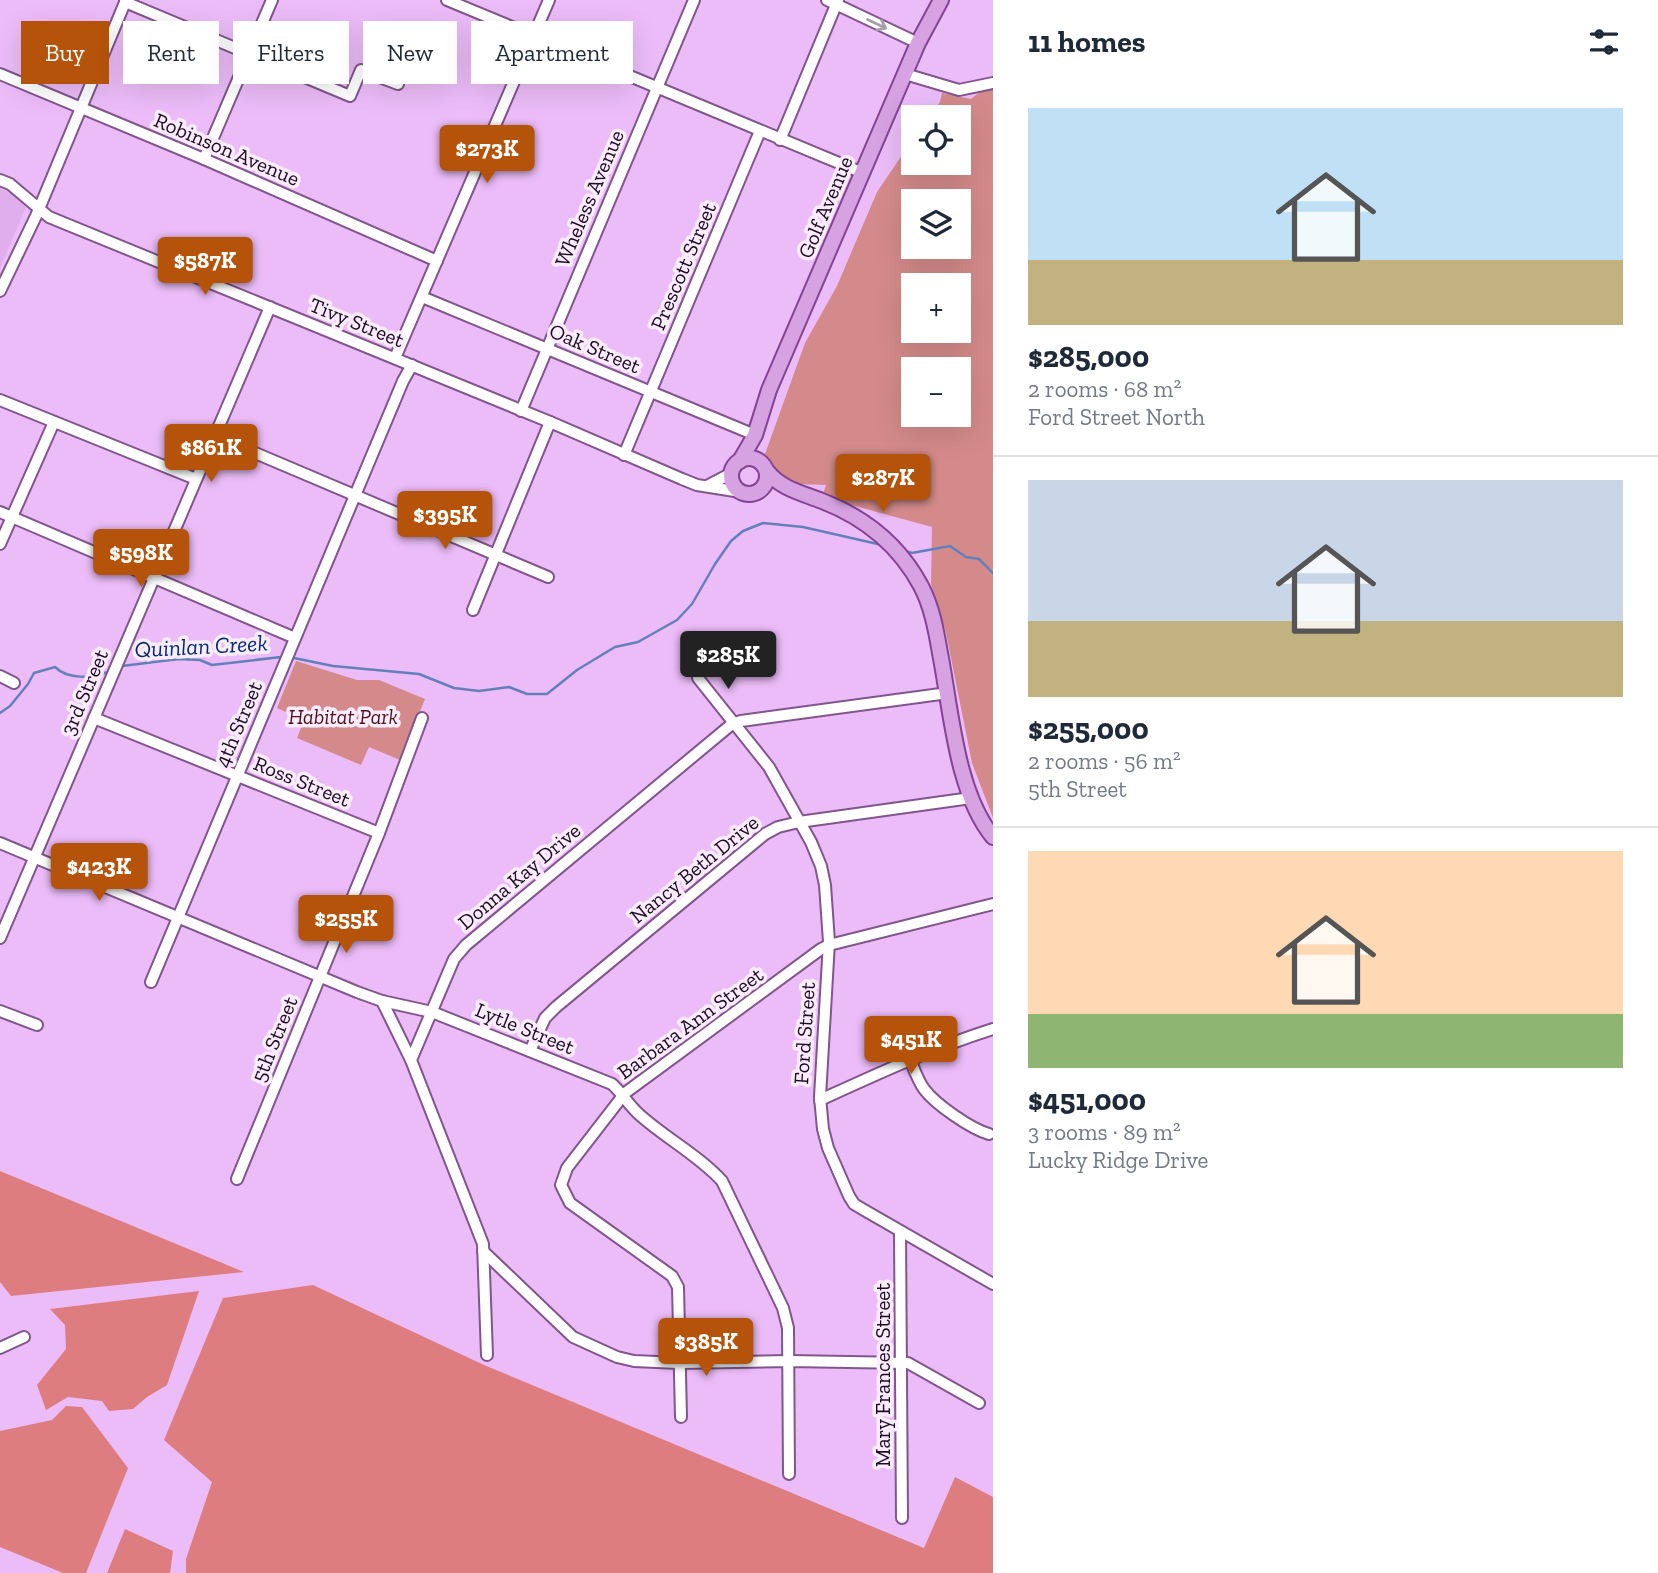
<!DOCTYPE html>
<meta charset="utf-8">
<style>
body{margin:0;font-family:"Zilla Slab",serif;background:#f2f2f3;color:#1f2937;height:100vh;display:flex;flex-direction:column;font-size:26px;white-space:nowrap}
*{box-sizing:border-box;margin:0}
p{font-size:23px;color:#747a83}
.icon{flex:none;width:38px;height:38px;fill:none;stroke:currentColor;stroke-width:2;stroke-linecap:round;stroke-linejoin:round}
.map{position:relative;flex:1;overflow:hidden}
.panel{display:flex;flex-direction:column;background:#fff;width:665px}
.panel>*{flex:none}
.hud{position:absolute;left:21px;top:21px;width:665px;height:63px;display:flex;gap:14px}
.tools{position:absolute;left:901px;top:105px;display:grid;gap:14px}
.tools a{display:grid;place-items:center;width:70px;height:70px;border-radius:0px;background:#fff;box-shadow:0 7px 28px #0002;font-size:35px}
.price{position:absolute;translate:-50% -60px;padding:0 16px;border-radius:7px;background:#b45309;color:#fff;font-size:23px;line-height:46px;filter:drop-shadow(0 2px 4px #0008)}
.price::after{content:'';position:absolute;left:50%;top:42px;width:21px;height:16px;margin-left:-10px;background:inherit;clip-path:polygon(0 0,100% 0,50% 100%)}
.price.on{background:#222;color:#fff}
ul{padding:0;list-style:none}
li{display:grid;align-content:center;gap:14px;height:371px;padding:0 35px}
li+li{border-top:2px solid #e0e1e3}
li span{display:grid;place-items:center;height:217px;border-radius:0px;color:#555}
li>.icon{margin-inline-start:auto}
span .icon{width:126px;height:126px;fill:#fffc;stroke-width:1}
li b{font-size:30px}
h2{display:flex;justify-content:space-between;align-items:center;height:84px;padding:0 35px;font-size:30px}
.chip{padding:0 24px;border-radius:0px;background:#fff;box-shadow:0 7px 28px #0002;font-size:24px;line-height:63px}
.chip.on{background:#b45309;color:#fff}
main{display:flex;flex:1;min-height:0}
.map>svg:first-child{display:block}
.built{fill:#e0aded}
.green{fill:#d48a8a;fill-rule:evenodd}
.forest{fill:#de7d7f}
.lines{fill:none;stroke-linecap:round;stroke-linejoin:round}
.stream{stroke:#6480ba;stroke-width:2.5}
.minor-casing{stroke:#81568c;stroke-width:14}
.major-casing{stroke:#834592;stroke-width:18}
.minor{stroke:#fff;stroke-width:10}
.major{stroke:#d6a2e2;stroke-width:14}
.oneway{stroke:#a59ea6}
.labels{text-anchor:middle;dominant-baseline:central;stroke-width:7;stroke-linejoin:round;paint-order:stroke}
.street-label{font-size:21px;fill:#1d0c21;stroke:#faebfd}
.park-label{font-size:21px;font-style:italic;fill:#4d1117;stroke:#faebfd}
.water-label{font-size:23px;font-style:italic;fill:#022c6c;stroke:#faebfd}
</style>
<main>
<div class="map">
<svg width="993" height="1573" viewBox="0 0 993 1573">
<rect width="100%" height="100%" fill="#ecbcf8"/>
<polygon class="built" points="0,188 12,194 26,207 0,268"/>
<g class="green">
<path d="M 993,88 L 993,818 L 972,763 L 946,633 L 931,584 L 932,527 L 822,497 L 826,485 C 787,484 787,486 765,454 L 805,343 L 837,286 L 877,192 L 913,139 L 914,163 L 959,163 L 959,117 L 929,117 L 940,102 L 942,93 L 971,99 L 981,91 ZM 914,201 L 959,201 L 959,247 L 914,247 ZM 914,285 L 959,285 L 959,331 L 914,331 ZM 914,369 L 959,369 L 959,415 L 914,415 Z"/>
<polygon points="296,661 357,680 379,680 425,699 400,760 369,747 361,765 297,738 304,720 277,708"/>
</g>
<g class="forest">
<polygon points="0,1171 244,1272 11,1296 0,1282"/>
<polygon points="313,1285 484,1365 924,1548 955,1477 993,1497 993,1573 186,1573 186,1559 212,1482 164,1440 223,1298"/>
<polygon points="199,1291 167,1385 147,1397 133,1409 109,1411 102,1401 68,1397 46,1410 37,1385 66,1349 65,1325 50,1309"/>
<polygon points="66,1406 82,1407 128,1468 86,1573 63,1573 0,1547 0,1431 52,1420"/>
<polygon points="125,1529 173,1551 170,1573 107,1573"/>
</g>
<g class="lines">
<g class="stream">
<polyline points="905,551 912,553 950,546 966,557 979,559 993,573"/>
<polyline points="294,658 333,666 419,674 454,688 479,691 509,687 527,694 547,694 577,670 615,647 638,642 677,620 692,604 715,564 731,541 743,531 763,523 803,527 882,545"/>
<polyline points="122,666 179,659 200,660 212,665 281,657"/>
<path d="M 0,713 L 10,706 L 28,684 L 34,673 L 55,667 C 68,680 92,678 108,672"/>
</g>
<g class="minor-casing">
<g id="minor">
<polyline points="447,0 863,173"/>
<polyline points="827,0 918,43"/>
<polyline points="125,2 350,96 361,70 398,84"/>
<polyline points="0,74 204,159 437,261"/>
<polyline points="905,74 959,90 993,83"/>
<polyline points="780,140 838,0"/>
<polyline points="204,159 272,0"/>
<polyline points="0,180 10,184 49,217 550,422 682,479 697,485 741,492"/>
<polyline points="0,291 36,216 126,0"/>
<polyline points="422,297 755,435"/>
<polyline points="395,358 549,0"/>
<polyline points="0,400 196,479"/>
<polyline points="521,411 694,0"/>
<polyline points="215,436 548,577"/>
<polyline points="624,455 760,131"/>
<polyline points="707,486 732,473"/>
<polyline points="0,512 295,638"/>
<polyline points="0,544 54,422"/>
<polyline points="473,610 550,422"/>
<polyline points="0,676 14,683"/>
<polyline points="698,678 769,767 811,842 821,866 825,885 829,942 820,1097 823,1129 828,1148 849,1196 854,1204 864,1210 993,1284"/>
<polyline points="94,718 379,833"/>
<path d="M 0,843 L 357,992 L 382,1001 L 432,1012 L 612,1084 C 623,1094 629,1106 641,1116 C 667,1139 698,1155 722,1181 L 783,1308 L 788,1328 L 789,1474"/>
<polyline points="0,938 270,307"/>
<polyline points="151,982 403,381 412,365"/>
<polyline points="382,1001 411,1060"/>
<polyline points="0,1011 37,1025"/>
<polyline points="530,1051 545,1018 556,1007 765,834 778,827 799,822 971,798"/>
<path d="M 910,1059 C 914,1069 918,1081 924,1089 C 935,1104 971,1129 989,1134"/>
<path d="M 820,1100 C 877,1074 933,1048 993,1029"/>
<polyline points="237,1179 379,833 422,718"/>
<polyline points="900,1232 902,1518"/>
<polyline points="483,1251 573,1337 617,1357 634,1361 679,1363 789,1361 908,1363 979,1403"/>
<polyline points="0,1348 24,1337"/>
<polyline points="487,1355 483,1244 411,1060 454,959 466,945 732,724 741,721 948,693"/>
<polyline points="681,1417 678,1287 672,1276 570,1203 561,1185 567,1168 625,1093 821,949 829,945 993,904"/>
</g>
</g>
<g class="major-casing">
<g id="major">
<circle cx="749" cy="476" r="18"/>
<polyline points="740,461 755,435 769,390 918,43 941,0"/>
<path d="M 767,471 C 781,489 802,493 822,501 C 866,518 899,545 921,586 C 932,607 936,630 940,653 C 951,709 956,792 993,837"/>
</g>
</g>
<use href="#minor" class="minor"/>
<use href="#major" class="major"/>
</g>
<defs><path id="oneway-shaft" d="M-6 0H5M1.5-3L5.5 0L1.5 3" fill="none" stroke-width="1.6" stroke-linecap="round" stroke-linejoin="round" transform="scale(1.75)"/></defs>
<use class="oneway" href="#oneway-shaft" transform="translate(877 24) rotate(25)"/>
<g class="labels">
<g class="street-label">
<text transform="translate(227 149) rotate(23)">Robinson Avenue</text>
<text transform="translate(589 198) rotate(-67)">Wheless Avenue</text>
<text transform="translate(825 207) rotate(-67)">Golf Avenue</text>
<text transform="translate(683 266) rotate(-67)">Prescott Street</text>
<text transform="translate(357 322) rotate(22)">Tivy Street</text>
<text transform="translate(595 348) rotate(23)">Oak Street</text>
<text transform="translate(84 692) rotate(-67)">3rd Street</text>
<text transform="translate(238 724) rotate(-67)">4th Street</text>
<text transform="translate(302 781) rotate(22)">Ross Street</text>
<text transform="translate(694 869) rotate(-39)">Nancy Beth Drive</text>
<text transform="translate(519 876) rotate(-40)">Donna Kay Drive</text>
<text transform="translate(690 1023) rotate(-36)">Barbara Ann Street</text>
<text transform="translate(525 1028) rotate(22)">Lytle Street</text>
<text transform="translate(804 1033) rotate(-86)">Ford Street</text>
<text transform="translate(274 1039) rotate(-68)">5th Street</text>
<text transform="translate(882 1375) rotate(-90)">Mary Frances Street</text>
</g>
<g class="park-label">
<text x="343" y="716">Habitat Park</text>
</g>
<g class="water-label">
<text transform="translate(201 646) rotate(-3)">Quinlan Creek</text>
</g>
</g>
</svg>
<div class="tools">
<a><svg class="icon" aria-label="locate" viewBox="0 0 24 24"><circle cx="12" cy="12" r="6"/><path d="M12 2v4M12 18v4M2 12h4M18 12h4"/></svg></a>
<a><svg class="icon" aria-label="layers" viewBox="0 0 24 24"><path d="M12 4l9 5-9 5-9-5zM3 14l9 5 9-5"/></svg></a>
<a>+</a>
<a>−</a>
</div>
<b class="price" style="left:487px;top:185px">$273K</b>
<b class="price" style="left:205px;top:297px">$587K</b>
<b class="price" style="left:211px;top:484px">$861K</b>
<b class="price" style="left:883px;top:514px">$287K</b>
<b class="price" style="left:445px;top:551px">$395K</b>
<b class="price" style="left:141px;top:589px">$598K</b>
<b class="price on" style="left:728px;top:691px">$285K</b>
<b class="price" style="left:99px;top:903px">$423K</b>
<b class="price" style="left:346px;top:955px">$255K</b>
<b class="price" style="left:911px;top:1076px">$451K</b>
<b class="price" style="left:706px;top:1378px">$385K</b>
<div class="hud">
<a class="chip on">Buy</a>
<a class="chip">Rent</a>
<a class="chip">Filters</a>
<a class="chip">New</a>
<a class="chip">Apartment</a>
</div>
</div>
<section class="panel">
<h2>11 homes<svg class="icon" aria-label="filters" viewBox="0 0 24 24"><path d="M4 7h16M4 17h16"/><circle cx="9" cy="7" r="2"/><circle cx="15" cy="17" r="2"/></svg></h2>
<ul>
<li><span style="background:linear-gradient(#bfe0f5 70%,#c2b280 0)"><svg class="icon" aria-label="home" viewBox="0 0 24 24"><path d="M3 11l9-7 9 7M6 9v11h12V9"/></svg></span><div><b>$285,000</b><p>2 rooms · 68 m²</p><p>Ford Street North</p></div></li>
<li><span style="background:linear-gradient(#c9d6e8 65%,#c2b280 0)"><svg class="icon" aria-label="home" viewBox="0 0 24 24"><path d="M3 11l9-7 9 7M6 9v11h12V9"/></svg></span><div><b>$255,000</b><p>2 rooms · 56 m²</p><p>5th Street</p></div></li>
<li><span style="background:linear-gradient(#ffd9b3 75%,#8fb573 0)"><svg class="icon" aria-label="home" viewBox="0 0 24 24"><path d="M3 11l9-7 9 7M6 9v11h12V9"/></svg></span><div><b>$451,000</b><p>3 rooms · 89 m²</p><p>Lucky Ridge Drive</p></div></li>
</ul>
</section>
</main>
